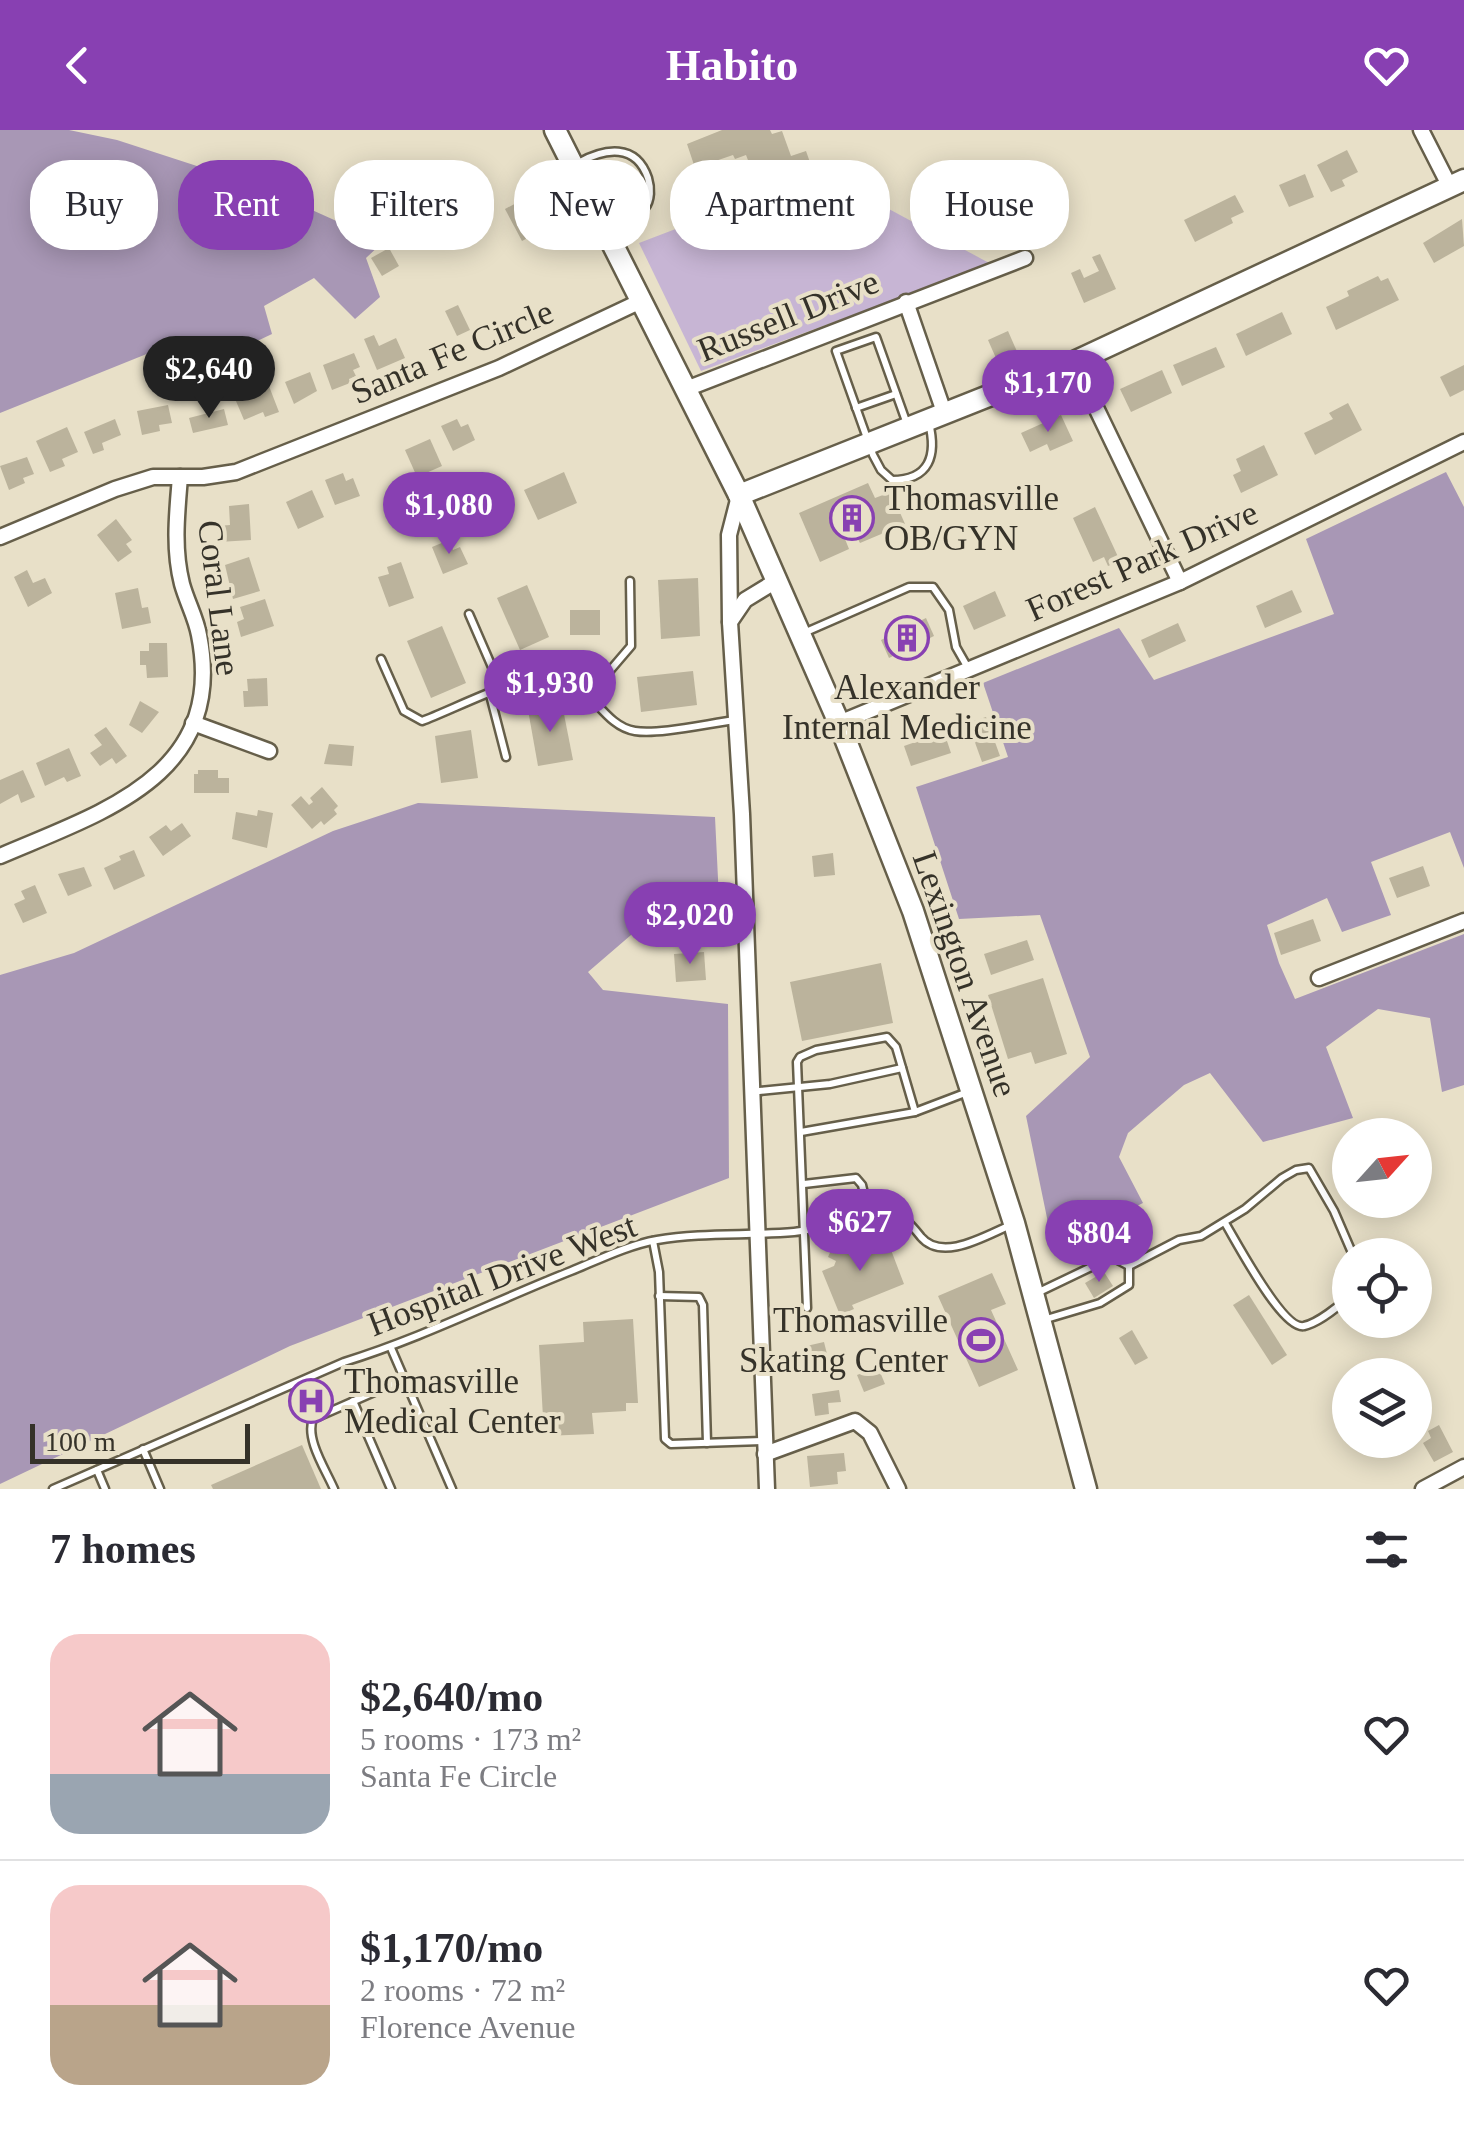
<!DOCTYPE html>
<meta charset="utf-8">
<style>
body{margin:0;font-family:"Times New Roman",serif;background:#f7f7f7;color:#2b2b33;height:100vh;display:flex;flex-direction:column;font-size:38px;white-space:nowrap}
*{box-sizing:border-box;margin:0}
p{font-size:32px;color:#7c7c81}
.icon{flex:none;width:55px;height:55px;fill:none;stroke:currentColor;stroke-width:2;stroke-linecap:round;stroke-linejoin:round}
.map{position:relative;height:1359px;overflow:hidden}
.details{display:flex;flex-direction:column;background:#fff;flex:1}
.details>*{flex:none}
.guide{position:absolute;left:30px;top:30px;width:1405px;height:90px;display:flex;gap:20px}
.needle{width:65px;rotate:63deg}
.controls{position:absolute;left:1332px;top:988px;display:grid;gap:20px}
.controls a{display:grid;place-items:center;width:100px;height:100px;border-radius:50%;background:#fff;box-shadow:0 5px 25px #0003;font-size:50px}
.scale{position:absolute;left:30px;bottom:25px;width:220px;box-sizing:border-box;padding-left:10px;border:5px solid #353229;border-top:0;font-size:28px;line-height:35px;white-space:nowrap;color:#353229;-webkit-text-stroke:8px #e8e0c8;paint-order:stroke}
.price{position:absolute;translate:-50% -85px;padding:0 22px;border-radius:35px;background:#8840b2;color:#fff;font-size:32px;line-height:65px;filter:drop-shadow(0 2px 5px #0008)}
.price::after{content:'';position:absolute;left:50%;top:60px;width:30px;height:22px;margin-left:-15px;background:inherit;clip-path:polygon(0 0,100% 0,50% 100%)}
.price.active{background:#222;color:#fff}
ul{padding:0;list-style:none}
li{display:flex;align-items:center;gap:30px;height:250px;padding:0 50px}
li+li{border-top:2px solid #e1e1e2}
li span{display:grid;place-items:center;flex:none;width:280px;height:200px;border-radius:30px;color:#555}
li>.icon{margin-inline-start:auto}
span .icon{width:120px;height:120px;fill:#fffc;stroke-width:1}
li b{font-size:42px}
h2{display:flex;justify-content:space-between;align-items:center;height:120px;padding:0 50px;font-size:42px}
.tag{padding:0 35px;border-radius:40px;background:#fff;box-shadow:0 5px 25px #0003;font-size:35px;line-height:90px}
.tag.active{background:#8840b2;color:#fff}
header{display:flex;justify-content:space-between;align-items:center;height:130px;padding:0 50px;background:#8840b2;color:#fff;font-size:45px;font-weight:600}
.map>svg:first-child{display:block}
.green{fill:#c7b5d4}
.forest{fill:#a897b5}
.building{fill:#bbb39c}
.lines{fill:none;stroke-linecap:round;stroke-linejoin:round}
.lane-casing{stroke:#665f4a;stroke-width:11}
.street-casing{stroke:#665f4a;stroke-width:19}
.secondary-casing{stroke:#665f4a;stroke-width:25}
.lane{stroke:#fff;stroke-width:6}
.street{stroke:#fff;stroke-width:14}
.secondary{stroke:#fff;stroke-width:20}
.labels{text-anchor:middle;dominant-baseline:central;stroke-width:8;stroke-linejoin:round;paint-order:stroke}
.street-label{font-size:35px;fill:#353229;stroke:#e8e0c8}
.poi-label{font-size:35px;fill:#353229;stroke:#e8e0c8;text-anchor:start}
</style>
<header><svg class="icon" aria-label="back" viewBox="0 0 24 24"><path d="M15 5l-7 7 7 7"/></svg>Habito<svg class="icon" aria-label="heart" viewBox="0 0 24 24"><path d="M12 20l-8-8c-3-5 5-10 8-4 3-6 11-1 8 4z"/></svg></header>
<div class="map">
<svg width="1464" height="1359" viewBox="0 0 1464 1359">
<rect width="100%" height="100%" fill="#e8e0c8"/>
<polygon class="green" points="822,43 991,134 701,241 639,113"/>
<g class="forest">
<polygon points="0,0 69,0 117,10 261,57 383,112 366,128 380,167 355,189 314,148 264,176 272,204 191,242 169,215 0,283"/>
<polygon points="1446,342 1464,377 1464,738 1450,702 1371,732 1391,785 1342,802 1327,768 1267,795 1279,833 1295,869 1464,804 1464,955 1442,962 1430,888 1378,879 1326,917 1353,988 1263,1012 1210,943 1184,955 1128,1003 1119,1027 1143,1073 1053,1117 1026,986 1090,927 1040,785 959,789 916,657 1008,627 983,553 1119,498 1154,550 1334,484 1306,409"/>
<polygon points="418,673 715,687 720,790 638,799 588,842 603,860 728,874 729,1048 290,1216 0,1354 0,845 74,823 333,701"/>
</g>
<g class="building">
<polygon points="722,0 770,0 772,4 782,1 791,26 806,21 812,38 750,60 743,41 751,38 746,25 735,29 733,25 695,38 687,14"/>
<polygon points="1347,20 1358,42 1342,50 1345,56 1331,62 1317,35"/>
<polygon points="1305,44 1314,67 1289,77 1279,55"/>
<polygon points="1235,65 1244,82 1231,88 1233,93 1195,112 1184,90"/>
<polygon points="524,69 541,101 522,111 505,79"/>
<polygon points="1462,89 1464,116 1434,133 1423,113"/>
<polygon points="389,118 399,136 382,146 371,128"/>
<polygon points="1100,124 1116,159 1084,173 1071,143 1080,139 1084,148 1099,141 1092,127"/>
<polygon points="1378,146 1381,151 1388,148 1399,170 1336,200 1326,177 1349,166 1347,161"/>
<polygon points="458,175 470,200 457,206 445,181"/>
<polygon points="1282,182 1292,204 1246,226 1236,204"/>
<polygon points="1008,201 1019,226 999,235 988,210"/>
<polygon points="374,205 379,216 396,208 405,228 377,240 364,209"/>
<polygon points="1216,217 1225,237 1182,256 1173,235"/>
<polygon points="354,223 360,237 353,240 356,246 349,249 350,253 332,260 323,235"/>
<polygon points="1464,235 1464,260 1450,267 1440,247"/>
<polygon points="1162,240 1172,263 1131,282 1120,259"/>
<polygon points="310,242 317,261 294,274 285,252"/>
<polygon points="267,251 279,282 265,287 263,282 244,290 233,264"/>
<polygon points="1348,273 1362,300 1315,325 1304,303 1333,289 1329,283"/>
<polygon points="168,275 172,293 159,295 160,301 142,305 137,281"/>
<polygon points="224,279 228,295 193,303 189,288"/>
<polygon points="1061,285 1073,311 1050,321 1047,314 1030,322 1021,303"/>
<polygon points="115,289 121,305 102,313 104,320 93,324 84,302"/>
<polygon points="457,289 461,297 468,294 475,310 453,321 441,296"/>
<polygon points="67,297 78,322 62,329 65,336 50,342 36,311"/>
<polygon points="430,309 442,336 417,347 405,320"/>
<polygon points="1264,315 1278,345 1241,363 1233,345 1241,341 1236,329"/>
<polygon points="27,327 34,344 23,348 25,353 9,360 0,336"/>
<polygon points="564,342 577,373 538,390 524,360"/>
<polygon points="343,343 346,351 353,348 360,366 335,375 325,350"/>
<polygon points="868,353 875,368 891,362 905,394 860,413 853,400 843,404 849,419 820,432 799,383"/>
<polygon points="312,360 324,387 298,399 286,372"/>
<polygon points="249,374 251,410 219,412 217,396 230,395 229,376"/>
<polygon points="1095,377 1120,431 1108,436 1104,427 1093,432 1073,388"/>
<polygon points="116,389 132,410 126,414 132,422 118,432 97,405"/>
<polygon points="449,410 453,420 460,417 468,434 443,444 432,417"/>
<polygon points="249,427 260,461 233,469 225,435"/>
<polygon points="401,432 414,468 389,477 378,447 389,444 387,437"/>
<polygon points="27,440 33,453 45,448 52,463 28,477 14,447"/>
<polygon points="698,448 700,506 661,509 658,450"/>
<polygon points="527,455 549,507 520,520 497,468"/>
<polygon points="138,458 142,478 148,477 151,493 122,499 115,463"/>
<polygon points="1292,460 1302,482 1265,498 1256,476"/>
<polygon points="995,461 1006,486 974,500 963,476"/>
<polygon points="265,469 274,496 241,507 237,492 244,489 240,477"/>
<rect x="570" y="480" width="30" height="25"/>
<polygon points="926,488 934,506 889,528 881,510"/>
<polygon points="1178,493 1186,511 1149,528 1141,510"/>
<polygon points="442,496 466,553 431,568 407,511"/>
<polygon points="149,513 167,513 168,547 147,548 146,535 140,535 140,521 149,521"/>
<polygon points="693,541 697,575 641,582 637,547"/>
<polygon points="267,548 268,576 244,577 243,561 248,561 247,549"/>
<polygon points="140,571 159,582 142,603 129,595"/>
<polygon points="562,574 573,630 538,636 528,580"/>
<polygon points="986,587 1000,626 982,632 968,593"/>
<polygon points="106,597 127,626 116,634 112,628 100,636 90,623 102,615 94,605"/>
<polygon points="471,600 478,648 441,653 435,606"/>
<polygon points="944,602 951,623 911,636 904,616"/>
<polygon points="329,614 354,616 352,636 324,634"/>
<polygon points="69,618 81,646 67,652 64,647 45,656 36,633"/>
<polygon points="23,640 35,667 21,673 18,664 0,674 0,650"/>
<polygon points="198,640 218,640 218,648 229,648 229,663 194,663 194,644 198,644"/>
<polygon points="322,657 338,676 334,680 337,684 324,695 321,691 312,699 291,675 301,666 309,675 313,672 310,668"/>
<polygon points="258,680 273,683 267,718 232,709 236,682 257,686"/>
<polygon points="182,693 191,706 163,726 149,707 166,695 171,701"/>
<polygon points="134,720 145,746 114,760 104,738 121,730 119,726"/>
<polygon points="833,723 835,745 814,747 812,726"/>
<polygon points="1423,736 1430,756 1397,768 1389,748"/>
<polygon points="84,737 92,756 68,766 58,744"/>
<polygon points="35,755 47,783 23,793 14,774 25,769 21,761"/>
<polygon points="1313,789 1321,811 1281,825 1274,803"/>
<polygon points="1027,810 1034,830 991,845 984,824"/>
<polygon points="704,822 706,850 676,852 674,824"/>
<polygon points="881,833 893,893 802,911 790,852"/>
<polygon points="1043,848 1067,924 1035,934 1031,922 1008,929 988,865"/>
<polygon points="845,1105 857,1111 852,1120 858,1123 888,1112 904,1154 852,1175 854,1179 840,1185 822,1141 834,1136 836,1131 828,1127 835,1112 840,1114"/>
<polygon points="1104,1142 1113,1156 1094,1168 1085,1153"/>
<polygon points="992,1143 1006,1174 991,1180 1018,1240 979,1257 938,1166"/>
<polygon points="1249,1165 1287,1225 1272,1235 1233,1175"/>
<polygon points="633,1189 638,1273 626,1273 626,1281 592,1283 594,1304 544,1306 539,1215 584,1212 583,1192"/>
<polygon points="1132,1200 1148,1228 1135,1235 1119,1208"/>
<polygon points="824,1212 829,1232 806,1236 802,1217"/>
<polygon points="878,1237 885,1254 864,1262 857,1245"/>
<polygon points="839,1260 841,1272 828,1273 829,1284 815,1286 812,1264"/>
<polygon points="1439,1295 1453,1322 1434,1332 1423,1313 1431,1308 1428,1301"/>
<polygon points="302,1315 321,1359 213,1359 211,1355"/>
<polygon points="844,1323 846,1341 837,1342 838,1354 810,1357 807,1326"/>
</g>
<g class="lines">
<g class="lane-casing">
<g id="lane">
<path d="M 578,33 C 605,18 636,13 648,48 C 651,58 651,70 645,78 C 637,88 623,95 612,101"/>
<polyline points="856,278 896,264"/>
<path d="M 907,294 L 876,207 L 836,221 L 873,325 L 881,340 L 892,350 C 930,350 937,325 929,293"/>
<polyline points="469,484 502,560"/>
<polyline points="806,502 909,457 933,457 949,480 956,517 968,538"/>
<path d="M 381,529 L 404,581 L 422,591 C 452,580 526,542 554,545 C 590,550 602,596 635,601 C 659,605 710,593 736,590"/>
<polyline points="490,565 506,627"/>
<polyline points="589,565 631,516 630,451"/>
<polyline points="750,962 830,954 902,938"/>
<polyline points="801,1002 915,982 965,963"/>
<polyline points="804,1054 856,1048 862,1055 869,1085"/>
<path d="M 1225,1093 C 1236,1111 1283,1201 1304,1196 C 1318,1193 1339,1176 1350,1166"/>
<polyline points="653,1111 659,1142 665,1309 671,1314 762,1311"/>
<polyline points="1129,1136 1179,1110 1201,1106 1245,1079 1282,1048 1296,1040 1309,1038 1334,1081 1353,1125"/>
<polyline points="1039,1162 1112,1127 1129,1136 1129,1155 1100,1173 1043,1190"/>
<polyline points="659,1166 699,1167 703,1175 707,1313"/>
<polyline points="807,1178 797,932 800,927 816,920 887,907 896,917 915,982"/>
<polyline points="391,1218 452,1359"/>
<polyline points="353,1271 391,1359"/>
<polyline points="143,1319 160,1359"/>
<polyline points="97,1340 105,1359"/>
<path d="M 53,1359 L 344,1232 C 422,1208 495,1171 571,1141 C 598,1130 628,1115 657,1110 C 703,1102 748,1106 794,1102 C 826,1099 859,1080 892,1085 C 905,1086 913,1097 921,1107 C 943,1133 988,1104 1013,1094"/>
<path d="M 334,1359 C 326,1340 305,1309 313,1289 L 404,1249"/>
</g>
</g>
<g class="street-casing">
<g id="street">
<polyline points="1421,0 1450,57"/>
<polyline points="906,172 945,285"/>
<polyline points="1074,232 1180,452"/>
<polyline points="686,259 1025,128"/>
<polyline points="0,407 115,359 153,347 203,347 236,342 499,238 641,171"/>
<polyline points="730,492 729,405 739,366"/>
<polyline points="193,593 269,621"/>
<polyline points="839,593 1180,452 1464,312"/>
<path d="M 0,726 C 102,682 227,646 199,505 C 196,488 187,472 182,454 C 173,419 177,383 180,347"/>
<polyline points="1319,848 1464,791"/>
<polyline points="765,1324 855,1291 870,1303 898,1359"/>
<polyline points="767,1359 742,684 730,492 745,470 776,451"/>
<polyline points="1423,1359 1464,1337"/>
</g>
</g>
<g class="secondary-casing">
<g id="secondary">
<polyline points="555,0 739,365 839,593 913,781 1014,1093 1086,1359"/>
<polyline points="739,365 1074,232 1464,50"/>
</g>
</g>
<use href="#lane" class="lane"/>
<use href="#street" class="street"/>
<use href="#secondary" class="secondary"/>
</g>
<defs>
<g id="building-ring" transform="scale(2.25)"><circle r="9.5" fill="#e8e0c8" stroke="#8840b2" stroke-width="1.5"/><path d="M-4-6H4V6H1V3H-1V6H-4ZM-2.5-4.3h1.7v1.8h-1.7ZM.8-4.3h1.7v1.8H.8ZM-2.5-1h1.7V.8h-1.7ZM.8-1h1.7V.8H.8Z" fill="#8840b2"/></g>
<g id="stadium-ring" transform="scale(2.25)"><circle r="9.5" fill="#e8e0c8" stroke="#8840b2" stroke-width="1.5"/><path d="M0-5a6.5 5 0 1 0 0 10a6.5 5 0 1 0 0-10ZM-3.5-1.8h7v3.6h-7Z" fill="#8840b2"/></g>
<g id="hospital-ring" transform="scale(2.25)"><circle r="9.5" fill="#e8e0c8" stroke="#8840b2" stroke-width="1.5"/><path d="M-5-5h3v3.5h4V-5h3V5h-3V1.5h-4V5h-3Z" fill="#8840b2"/></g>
</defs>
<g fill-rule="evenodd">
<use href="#building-ring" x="852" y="388"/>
<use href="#building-ring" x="907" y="508"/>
<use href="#stadium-ring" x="981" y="1210"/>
<use href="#hospital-ring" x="311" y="1271"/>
</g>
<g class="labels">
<g class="street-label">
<text transform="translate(788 186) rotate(-22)">Russell Drive</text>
<text transform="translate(452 222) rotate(-23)">Santa Fe Circle</text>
<text transform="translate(1142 431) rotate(-24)">Forest Park Drive</text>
<text transform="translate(219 468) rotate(83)">Coral Lane</text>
<text transform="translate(965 844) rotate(71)">Lexington Avenue</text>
<text transform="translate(502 1145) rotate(-21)">Hospital Drive West</text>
</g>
<g class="poi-label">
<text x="884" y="368">Thomasville<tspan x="884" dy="40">OB/GYN</tspan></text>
<text x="907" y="557" text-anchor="middle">Alexander<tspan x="907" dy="40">Internal Medicine</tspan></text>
<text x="948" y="1190" text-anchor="end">Thomasville<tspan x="948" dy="40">Skating Center</tspan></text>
<text x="344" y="1251">Thomasville<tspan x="344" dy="40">Medical Center</tspan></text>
</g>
</g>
</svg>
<div class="controls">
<a><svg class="needle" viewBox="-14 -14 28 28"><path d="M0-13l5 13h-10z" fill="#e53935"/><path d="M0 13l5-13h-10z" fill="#7c7c81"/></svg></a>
<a><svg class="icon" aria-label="locate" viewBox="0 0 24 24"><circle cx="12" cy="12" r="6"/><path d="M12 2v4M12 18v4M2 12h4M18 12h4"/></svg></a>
<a><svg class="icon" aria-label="layers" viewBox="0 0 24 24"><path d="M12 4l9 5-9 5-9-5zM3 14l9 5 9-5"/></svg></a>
</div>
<div class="scale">100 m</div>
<b class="price active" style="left:209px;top:291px">$2,640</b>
<b class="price" style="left:1048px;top:305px">$1,170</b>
<b class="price" style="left:449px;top:427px">$1,080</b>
<b class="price" style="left:550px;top:605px">$1,930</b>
<b class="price" style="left:690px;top:837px">$2,020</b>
<b class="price" style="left:860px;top:1144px">$627</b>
<b class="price" style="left:1099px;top:1155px">$804</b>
<div class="guide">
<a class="tag">Buy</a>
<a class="tag active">Rent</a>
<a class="tag">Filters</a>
<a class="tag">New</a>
<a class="tag">Apartment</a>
<a class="tag">House</a>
</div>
</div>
<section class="details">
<h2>7 homes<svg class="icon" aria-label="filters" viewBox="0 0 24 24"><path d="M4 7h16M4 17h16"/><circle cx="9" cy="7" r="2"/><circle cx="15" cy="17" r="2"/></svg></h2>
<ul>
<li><span style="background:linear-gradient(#f6c9c9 70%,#9aa5b1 0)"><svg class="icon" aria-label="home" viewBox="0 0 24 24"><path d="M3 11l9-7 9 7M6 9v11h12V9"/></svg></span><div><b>$2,640/mo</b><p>5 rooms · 173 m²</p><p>Santa Fe Circle</p></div><svg class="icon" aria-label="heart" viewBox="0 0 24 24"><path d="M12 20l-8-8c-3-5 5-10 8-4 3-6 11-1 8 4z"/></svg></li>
<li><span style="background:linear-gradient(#f6c9c9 60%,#b9a48a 0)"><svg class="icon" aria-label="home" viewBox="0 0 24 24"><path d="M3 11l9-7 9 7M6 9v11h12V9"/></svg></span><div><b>$1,170/mo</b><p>2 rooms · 72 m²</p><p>Florence Avenue</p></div><svg class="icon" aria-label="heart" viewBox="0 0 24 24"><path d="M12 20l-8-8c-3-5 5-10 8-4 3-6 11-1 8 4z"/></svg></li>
</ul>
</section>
